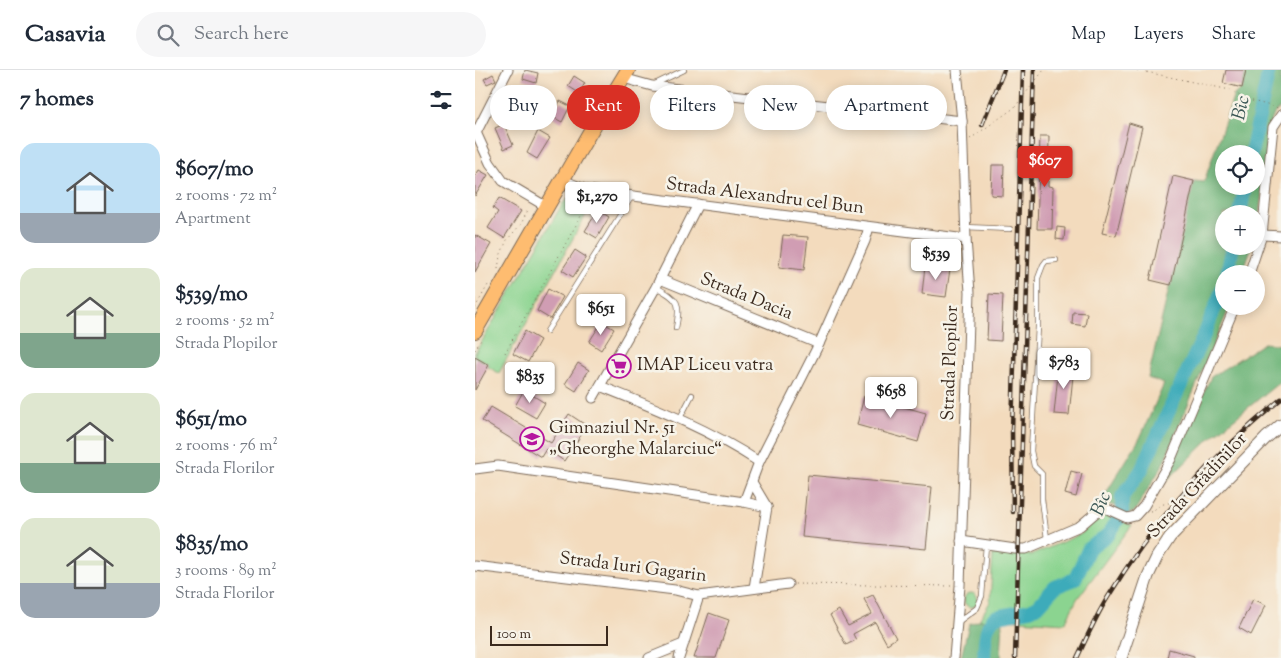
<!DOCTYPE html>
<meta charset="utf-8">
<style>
body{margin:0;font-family:"Sorts Mill Goudy",serif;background:#f6f6f7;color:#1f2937;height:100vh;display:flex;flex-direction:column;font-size:19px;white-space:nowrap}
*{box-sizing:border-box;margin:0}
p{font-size:16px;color:#747a83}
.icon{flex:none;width:28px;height:28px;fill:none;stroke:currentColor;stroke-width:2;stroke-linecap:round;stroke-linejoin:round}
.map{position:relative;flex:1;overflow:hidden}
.details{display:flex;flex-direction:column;background:#fff;width:475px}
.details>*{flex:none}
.hud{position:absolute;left:15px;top:15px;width:475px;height:45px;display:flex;gap:10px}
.buttons{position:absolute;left:740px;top:75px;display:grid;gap:10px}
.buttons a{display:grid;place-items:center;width:50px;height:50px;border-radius:50%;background:#fff;box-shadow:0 2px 12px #0003;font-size:25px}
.scale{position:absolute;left:15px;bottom:12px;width:118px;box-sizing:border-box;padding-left:5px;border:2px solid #3b2a1e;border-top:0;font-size:14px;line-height:18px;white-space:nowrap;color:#3b2a1e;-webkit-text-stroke:4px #f7f3e8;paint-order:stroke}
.price{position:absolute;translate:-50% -42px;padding:0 11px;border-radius:5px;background:#fff;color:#222;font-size:16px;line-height:32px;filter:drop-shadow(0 1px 2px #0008)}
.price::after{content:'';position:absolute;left:50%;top:30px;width:15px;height:11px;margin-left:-8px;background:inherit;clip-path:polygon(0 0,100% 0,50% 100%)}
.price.active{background:#d93025;color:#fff}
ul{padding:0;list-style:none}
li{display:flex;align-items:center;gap:15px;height:125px;padding:0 20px}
li span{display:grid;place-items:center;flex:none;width:140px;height:100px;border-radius:15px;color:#555}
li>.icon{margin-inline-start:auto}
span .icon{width:60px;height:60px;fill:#fffc;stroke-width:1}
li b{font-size:21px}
h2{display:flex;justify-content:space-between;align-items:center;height:60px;padding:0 20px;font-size:21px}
.tag{padding:0 18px;border-radius:22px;background:#fff;box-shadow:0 2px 12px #0003;font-size:18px;line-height:45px}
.tag.active{background:#d93025;color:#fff}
header{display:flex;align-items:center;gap:30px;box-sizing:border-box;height:70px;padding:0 25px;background:#fff;border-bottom:1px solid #e0e1e3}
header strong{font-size:24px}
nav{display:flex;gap:28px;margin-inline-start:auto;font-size:18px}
.search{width:350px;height:45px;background:#f6f6f7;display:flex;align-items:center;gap:12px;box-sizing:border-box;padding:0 18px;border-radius:28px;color:#747a83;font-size:19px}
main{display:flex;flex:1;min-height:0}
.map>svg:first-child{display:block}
.green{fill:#8bd490;stroke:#637f57}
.forest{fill:#70b67a;stroke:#56704c;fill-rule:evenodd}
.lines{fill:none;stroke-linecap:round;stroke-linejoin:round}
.river{stroke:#3cabba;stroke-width:14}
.building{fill:#d09db3}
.service-casing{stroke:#7b6856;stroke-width:6}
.minor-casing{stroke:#7b6856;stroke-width:11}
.tertiary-casing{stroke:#7b6856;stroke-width:13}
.trunk-casing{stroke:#7b6856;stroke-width:16}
.path{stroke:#7b6856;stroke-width:1;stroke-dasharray:1 4;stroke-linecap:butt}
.service{stroke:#fff;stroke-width:4.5}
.minor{stroke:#fff;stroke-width:9}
.tertiary{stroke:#fff;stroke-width:11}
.trunk{stroke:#febc70;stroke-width:14}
.rail-casing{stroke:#3b2a1e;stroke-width:4.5}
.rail{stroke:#f7f3e8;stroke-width:2.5;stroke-dasharray:8;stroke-linecap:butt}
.labels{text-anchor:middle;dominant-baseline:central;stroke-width:5;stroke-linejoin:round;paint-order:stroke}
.street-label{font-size:18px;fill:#3b2a1e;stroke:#f7f3e8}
.poi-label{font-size:18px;fill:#3b2a1e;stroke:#f7f3e8;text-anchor:start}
.water-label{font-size:19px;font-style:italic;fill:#3b5755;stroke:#f7f3e8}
</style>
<header>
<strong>Casavia</strong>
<div class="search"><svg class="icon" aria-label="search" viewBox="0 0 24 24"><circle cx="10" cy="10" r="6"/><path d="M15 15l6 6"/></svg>Search here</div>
<nav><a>Map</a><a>Layers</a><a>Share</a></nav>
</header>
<main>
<section class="details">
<h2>7 homes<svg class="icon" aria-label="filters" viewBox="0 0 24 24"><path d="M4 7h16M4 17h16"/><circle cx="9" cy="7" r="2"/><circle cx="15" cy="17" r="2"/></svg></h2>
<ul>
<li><span style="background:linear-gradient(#bfe0f5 70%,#9aa5b1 0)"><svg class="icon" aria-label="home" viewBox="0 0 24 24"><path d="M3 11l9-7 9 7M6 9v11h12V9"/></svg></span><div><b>$607/mo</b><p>2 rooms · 72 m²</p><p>Apartment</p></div></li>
<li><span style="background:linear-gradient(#dfe7d0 65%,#7fa58c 0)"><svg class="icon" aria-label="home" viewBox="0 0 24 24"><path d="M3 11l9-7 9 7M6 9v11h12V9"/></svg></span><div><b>$539/mo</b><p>2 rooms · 52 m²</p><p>Strada Plopilor</p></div></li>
<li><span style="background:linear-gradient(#dfe7d0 70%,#7fa58c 0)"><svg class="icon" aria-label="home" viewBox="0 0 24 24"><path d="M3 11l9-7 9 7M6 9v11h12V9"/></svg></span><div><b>$651/mo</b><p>2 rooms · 76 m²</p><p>Strada Florilor</p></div></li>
<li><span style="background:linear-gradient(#dfe7d0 65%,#9aa5b1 0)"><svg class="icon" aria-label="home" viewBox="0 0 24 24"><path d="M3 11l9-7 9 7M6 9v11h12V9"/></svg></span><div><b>$835/mo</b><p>3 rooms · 89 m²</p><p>Strada Florilor</p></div></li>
</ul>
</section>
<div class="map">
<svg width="806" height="588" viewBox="0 0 806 588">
<rect width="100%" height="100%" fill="#f7f3e8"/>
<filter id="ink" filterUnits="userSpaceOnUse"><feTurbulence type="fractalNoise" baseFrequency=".02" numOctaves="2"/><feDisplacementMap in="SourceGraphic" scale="10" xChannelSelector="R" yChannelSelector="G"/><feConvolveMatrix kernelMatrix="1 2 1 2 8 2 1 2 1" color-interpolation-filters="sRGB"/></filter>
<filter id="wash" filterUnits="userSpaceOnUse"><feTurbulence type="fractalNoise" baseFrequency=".0096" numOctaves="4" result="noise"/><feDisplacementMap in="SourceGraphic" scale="20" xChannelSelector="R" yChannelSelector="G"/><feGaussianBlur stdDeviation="1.12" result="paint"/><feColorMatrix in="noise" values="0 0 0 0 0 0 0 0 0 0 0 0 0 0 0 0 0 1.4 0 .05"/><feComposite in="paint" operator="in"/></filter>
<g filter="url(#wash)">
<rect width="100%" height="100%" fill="#f3dbbd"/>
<g class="green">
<polygon points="103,127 119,130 24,303 13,297 14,294 0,287 0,283 88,133 93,129"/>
<polygon points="628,444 657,455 602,529 590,553 528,549 504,550 515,532 518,483 557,485 606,464"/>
<circle cx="496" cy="530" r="7"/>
</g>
<g class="forest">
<path d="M 771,0 L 806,0 L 806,38 L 800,42 L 795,54 L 782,162 L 781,164 L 781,144 L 749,144 L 749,176 L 777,176 L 767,204 L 749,204 L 749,236 L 755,236 L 686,398 L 659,442 L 654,444 L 637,435 L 625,433 L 665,368 L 689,314 L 673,308 L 719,111 L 729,112 L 759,25 L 767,18 ZM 749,84 L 781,84 L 781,116 L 749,116 Z"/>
<polygon points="789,273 806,275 806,311 738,366 685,417 736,307"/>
<polygon points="528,549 526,588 486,588 494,554 504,550"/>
</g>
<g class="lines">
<g class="river">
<polyline points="776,84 794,0"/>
<polyline points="765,144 770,116"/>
<polyline points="752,204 758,176"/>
<path d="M 509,588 C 510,574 509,556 520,547 L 555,540 L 563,536 L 580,517 L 600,509 L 614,478 L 634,464 L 647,443 L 647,427 L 666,401 L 730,263 L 749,215"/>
</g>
</g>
<g id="blocks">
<g class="building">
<polygon points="50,0 63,3 61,13 48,9"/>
<polygon points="751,0 771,0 767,18 748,13"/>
<polygon points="18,4 21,10 12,14 9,9"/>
<polygon points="99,6 110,13 104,23 93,16"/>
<polygon points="44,23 54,24 53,32 39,31 39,25 44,25"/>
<polygon points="85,31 95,36 87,52 72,44 77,34 82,37"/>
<polygon points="654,53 667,57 641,166 627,163"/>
<polygon points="29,54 38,75 29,79 20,58"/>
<polygon points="63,61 75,68 62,89 52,83"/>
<polygon points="565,66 574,66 573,116 578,117 577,159 562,159"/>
<polygon points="517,95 529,95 528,126 516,125"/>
<polygon points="4,100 13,105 0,126 0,107"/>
<polygon points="698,106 719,111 696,215 675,210"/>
<polygon points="24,128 46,141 29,168 13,158 23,142 18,138"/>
<polygon points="123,140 134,147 122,168 110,161"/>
<polygon points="582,157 590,158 589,170 581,169"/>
<polygon points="0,165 16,174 0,202"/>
<polygon points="308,165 333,167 329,200 304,197"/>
<polygon points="100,180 111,187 98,207 87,200"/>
<polygon points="450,196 475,199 471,227 447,224"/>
<polygon points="73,219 88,227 75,249 62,241"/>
<polygon points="514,224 528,225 526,271 512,270"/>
<polygon points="598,242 612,243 610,256 597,254"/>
<polygon points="127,252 139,259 126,280 114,272"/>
<polygon points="50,261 65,270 53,292 38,284"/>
<polygon points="0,287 14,295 0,320"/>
<polygon points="103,293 114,300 101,321 90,314"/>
<polygon points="584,294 599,296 594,345 579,344"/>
<polygon points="49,320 70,333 61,348 40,336"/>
<polygon points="389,326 451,343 443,372 382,355"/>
<polygon points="16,337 76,373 94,344 112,356 89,391 71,379 66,387 7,351"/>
<polygon points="596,401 607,404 601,427 590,424"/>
<polygon points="333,405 457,417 451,479 327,467"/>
<polygon points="398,525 421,568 412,574 400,552 378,564 381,570 371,575 355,545 364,540 373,556 397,544 389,529"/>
<polygon points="778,529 791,535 776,565 764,558"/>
<polygon points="234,543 254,550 241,588 219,588"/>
<polygon points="694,579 719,586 719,588 692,588"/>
</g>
</g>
</g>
<g filter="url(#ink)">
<use href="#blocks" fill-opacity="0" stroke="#7b6856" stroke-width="1"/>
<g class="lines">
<g class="service-casing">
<g id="service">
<polyline points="180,14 209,0"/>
<polyline points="490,157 535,159"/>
<path d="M 181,217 C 204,230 206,232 201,258"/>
<polyline points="72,261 157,126"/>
<polyline points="205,348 217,325"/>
<polyline points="572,469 567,429 567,404 559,396 556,381 563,257 563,208 568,195 571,191 581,190"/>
<polyline points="483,552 502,538 507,526 511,475"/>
</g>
</g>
<g class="minor-casing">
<g id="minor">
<polyline points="148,8 177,16 487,51"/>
<polyline points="0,60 15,93 28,111 72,137"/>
<polyline points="1,63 33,0"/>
<polyline points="88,110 112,120 491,169"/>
<polyline points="787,165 806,166"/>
<polyline points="774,204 787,165 798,57 806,45"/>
<polyline points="185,209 344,274"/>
<path d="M 125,316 C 180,338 234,359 284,392"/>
<polyline points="118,328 181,217 223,134"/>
<polyline points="0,399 23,396 269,432 292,437"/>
<polyline points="277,412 292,437 279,518"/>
<polyline points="269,432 284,392 344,274 390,171 394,157"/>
<polyline points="486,471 540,479 551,479 605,456 625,439 630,438 652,448 660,446 669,436 696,389 760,236"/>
<polyline points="0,496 200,520 224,526 313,514"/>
<polyline points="174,588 208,574"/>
<polyline points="204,588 224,526"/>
<polyline points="479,588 485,516 495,222 491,169 487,51 482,0"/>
</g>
</g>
<g class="tertiary-casing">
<polyline id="tertiary" points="646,588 673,506 682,487 695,467 791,368 806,355"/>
</g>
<g class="trunk-casing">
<polyline id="trunk" points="0,261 115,62 153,0"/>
</g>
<g class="path">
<polyline points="662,0 755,20 770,29 803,38"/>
<polyline points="495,69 539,38 569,0"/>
<polyline points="90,129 96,126 104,126"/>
<polyline points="23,199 25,186 32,170 46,154 54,138"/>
<polyline points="0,238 13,215"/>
<polyline points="0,280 6,270"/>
<polyline points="30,283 116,128"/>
<path d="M 675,441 L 679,440 C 688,431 701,431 712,436"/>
<polyline points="320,514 476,516"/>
</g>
<use href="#service" class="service"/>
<use href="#minor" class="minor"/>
<use href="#tertiary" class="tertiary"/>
<use href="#trunk" class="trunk"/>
<g class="rail-casing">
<g id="rail">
<polyline points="507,55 529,0"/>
<polyline points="538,442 537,360 548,0"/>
<polyline points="540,588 559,0"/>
<path d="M 602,588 C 612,567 621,546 633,527 C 681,448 736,387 806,329"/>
</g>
</g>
<use href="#rail" class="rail"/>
</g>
</g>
<defs>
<g id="supermarket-ring" transform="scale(1.25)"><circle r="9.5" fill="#f7f3e8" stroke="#b5179e" stroke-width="1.5"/><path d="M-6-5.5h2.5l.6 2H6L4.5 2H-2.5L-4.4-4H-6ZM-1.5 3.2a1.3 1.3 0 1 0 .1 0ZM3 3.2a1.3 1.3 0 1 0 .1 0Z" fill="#b5179e"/></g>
<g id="school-ring" transform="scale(1.25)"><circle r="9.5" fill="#f7f3e8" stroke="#b5179e" stroke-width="1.5"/><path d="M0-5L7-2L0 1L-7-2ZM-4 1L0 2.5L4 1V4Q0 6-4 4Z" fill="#b5179e"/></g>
</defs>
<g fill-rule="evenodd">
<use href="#supermarket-ring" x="144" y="296"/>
<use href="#school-ring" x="57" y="369"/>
</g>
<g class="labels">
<g class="street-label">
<text transform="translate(290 127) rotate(7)">Strada Alexandru cel Bun</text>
<text transform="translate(271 227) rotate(22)">Strada Dacia</text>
<text transform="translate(476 293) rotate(-88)">Strada Plopilor</text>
<text transform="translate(723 416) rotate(-47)">Strada Grădinilor</text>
<text transform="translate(158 498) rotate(7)">Strada Iuri Gagarin</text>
</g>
<g class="poi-label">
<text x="162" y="296">IMAP Liceu vatra</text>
<text x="74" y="359">Gimnaziul Nr. 51<tspan x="74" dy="21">„Gheorghe Malarciuc“</tspan></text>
</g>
<g class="water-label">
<text transform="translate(767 38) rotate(-78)">Bîc</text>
<text transform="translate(627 434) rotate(-69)">Bîc</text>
</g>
</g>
</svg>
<div class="buttons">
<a><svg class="icon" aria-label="locate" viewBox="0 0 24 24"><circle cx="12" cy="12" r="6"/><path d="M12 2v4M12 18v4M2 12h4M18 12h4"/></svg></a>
<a>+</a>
<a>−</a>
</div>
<div class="scale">100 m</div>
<b class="price active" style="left:570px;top:118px">$607</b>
<b class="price" style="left:122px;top:154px">$1,270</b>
<b class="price" style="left:461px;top:211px">$539</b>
<b class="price" style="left:126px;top:266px">$651</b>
<b class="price" style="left:589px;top:320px">$783</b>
<b class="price" style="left:55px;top:334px">$835</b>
<b class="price" style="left:416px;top:349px">$658</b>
<div class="hud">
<a class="tag">Buy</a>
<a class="tag active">Rent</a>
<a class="tag">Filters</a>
<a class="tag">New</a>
<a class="tag">Apartment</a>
</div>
</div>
</main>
